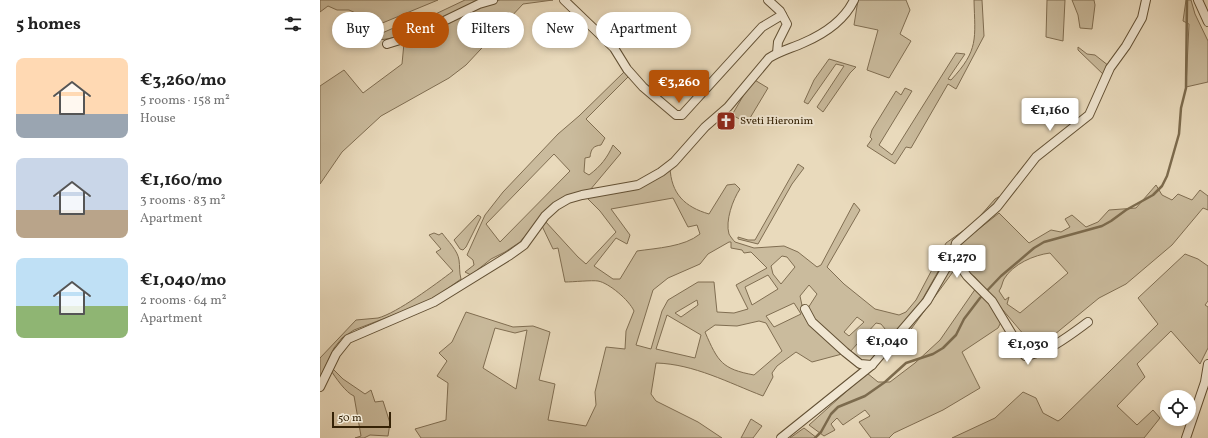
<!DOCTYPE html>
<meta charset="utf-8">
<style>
body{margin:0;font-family:Vollkorn,serif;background:#f2f2f2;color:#222;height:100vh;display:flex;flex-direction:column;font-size:15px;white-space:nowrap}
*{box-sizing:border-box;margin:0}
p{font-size:13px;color:#767676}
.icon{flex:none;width:22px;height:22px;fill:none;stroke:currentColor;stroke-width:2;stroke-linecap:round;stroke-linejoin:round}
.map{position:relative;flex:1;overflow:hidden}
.drawer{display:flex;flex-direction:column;background:#fff;width:320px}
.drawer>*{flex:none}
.banner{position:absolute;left:12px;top:12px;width:380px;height:36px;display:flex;gap:8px}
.fabs{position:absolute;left:840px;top:390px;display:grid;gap:8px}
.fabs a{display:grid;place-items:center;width:36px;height:36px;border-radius:50%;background:#fff;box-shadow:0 2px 6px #0003;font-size:20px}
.scale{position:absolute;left:12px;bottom:10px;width:59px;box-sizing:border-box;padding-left:4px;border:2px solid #352206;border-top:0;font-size:11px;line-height:14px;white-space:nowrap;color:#352206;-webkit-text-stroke:3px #f1e7d3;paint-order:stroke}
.price{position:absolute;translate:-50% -34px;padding:0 9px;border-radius:4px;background:#fff;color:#222;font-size:13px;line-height:26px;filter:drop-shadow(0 1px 2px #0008)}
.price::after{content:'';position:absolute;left:50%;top:24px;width:12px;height:9px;margin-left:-6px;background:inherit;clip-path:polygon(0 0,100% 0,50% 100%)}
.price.on{background:#b45309;color:#fff}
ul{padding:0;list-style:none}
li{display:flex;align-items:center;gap:12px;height:100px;padding:0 16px}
li span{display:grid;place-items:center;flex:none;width:112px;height:80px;border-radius:8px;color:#555}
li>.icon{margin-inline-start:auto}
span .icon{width:48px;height:48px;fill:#fffc;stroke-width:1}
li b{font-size:17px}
h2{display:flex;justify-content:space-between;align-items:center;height:48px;padding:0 16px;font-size:17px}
.pill{padding:0 14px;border-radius:18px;background:#fff;box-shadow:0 2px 6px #0003;font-size:14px;line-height:36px}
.pill.on{background:#b45309;color:#fff}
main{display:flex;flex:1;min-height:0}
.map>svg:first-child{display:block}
.green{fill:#cabb9d;stroke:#806e52;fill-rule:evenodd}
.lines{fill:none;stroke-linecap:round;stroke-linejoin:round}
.stream{stroke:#7c6b4e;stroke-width:2.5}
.minor-casing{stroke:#625034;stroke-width:10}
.minor{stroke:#f1e7d3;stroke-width:8}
.labels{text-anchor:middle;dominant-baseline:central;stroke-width:4;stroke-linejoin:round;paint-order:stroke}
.poi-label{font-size:11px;fill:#352206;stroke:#f1e7d3;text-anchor:start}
</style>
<main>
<section class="drawer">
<h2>5 homes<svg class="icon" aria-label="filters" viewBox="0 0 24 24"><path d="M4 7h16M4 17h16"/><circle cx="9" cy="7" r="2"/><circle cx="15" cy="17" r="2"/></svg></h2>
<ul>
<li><span style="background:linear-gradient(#ffd9b3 70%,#9aa5b1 0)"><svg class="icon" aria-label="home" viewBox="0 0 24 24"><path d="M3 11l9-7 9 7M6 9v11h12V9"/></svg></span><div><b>€3,260/mo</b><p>5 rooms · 158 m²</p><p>House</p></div></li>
<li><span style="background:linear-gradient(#c9d6e8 65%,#b9a48a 0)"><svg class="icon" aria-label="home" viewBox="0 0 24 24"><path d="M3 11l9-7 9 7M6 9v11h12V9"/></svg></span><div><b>€1,160/mo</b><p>3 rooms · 83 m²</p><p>Apartment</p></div></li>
<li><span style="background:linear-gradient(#bfe0f5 60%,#8fb573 0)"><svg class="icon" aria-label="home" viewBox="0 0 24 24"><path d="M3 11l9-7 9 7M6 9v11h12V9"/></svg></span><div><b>€1,040/mo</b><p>2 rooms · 64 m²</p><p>Apartment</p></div></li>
</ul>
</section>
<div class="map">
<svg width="888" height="438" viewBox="0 0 888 438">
<rect width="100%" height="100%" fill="#e9dabc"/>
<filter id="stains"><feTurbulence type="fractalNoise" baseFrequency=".005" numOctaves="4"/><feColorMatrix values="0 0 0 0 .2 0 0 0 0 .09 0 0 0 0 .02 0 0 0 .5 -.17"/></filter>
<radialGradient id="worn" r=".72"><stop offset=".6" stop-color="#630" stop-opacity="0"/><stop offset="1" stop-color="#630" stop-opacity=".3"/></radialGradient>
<g class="green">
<polygon points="0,0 118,0 60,24 29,10 17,10 8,6 0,12"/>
<path d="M 145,0 L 163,0 C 130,15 95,37 58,40 L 60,34 L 78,26 L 88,27 Z"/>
<polygon points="180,0 233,0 203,4 146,65 129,78 61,116 22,152 0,184 0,86 24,70 43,93 82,64 84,43 159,6"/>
<polygon points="538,0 586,0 590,10 580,34 591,41 569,78 547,70 558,30 534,25"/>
<path d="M 654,0 L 662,0 L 664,36 L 636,89 L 628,84 L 591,148 L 586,147 L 575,164 L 547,146 L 552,139 L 550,137 L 552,130 L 576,91 L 581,95 L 585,88 L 592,91 L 559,145 L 572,155 L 636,53 L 645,54 L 628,79 L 631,80 C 659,50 655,39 654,0 Z"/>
<polygon points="727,0 745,0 743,41 726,37"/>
<polygon points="752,0 774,0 775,5 772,29 760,28 758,15"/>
<polygon points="866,0 871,0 875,14 888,41 888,82 866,87 869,24 863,21"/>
<polygon points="758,47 767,54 775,55 789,66 786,77 758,50"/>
<polygon points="509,59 536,67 530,73 503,112 497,107 524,66 516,64 488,104 484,102 494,80"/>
<path d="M 304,72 L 310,75 L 266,119 L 285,138 L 281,145 C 273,146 271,149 270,157 L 265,158 L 264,172 L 269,175 C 281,166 287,158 293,145 L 301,153 L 270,190 L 220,218 L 200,242 L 185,252 L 171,259 L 151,275 L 145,272 L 154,265 L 153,260 L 147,255 L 165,215 L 183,192 L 238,134 L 259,116 ZM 234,154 L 250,171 L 180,242 L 166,224 Z"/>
<polygon points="433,79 448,88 427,123 412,115"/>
<polygon points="478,164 484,168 472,184 438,244 418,239 418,237 428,240 435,240"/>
<path d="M 350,167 C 351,194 365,207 389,214 L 407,185 L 415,184 L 420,189 C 413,199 405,221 409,234 C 410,236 413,240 415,242 L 434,248 L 464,246 L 478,252 L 497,267 L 501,265 L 534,203 L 540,210 L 507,267 L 524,284 L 555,309 L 579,315 L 586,312 L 596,300 L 626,243 L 654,223 L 675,199 L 693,189 L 633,245 L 598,307 L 587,321 L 570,335 L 561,324 L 556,323 L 529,353 L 497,323 L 488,308 L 497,294 L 489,285 L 480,296 L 483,310 L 522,354 L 492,362 L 476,352 L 457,366 L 452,373 L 453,377 L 443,396 C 409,383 374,364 336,363 L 331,394 L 336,401 L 378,422 L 402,438 L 101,438 L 95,429 L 126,420 L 128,383 L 117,376 L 127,361 L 119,353 L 132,342 L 146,312 L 193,327 L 213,326 L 230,332 L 219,380 L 235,384 L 228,420 L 266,426 L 276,405 L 275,392 L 286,347 L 305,349 L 306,331 L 314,311 C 309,300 289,283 278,281 C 272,280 253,282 245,282 L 238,248 L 233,249 L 222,226 L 225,221 L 258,257 L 266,264 L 296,232 L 280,211 L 266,197 L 320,188 ZM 353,198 L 368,227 L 377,225 L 380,234 C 364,247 337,248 317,251 L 300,279 L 293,279 L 274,266 L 296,238 L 307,244 L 310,235 L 291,209 ZM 409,242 L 411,242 L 411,248 L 422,250 L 424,253 L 431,252 L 447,268 L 416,285 L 428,309 L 414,313 L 397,312 L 394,282 L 378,282 L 348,300 L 342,311 L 331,349 L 316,345 L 333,290 L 348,278 L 380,264 L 388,254 ZM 462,256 L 467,257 L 475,267 L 461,284 L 453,274 L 451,266 ZM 448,275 L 458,289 L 432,305 L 425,287 ZM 377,300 L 378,305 L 361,317 L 355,313 ZM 474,303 L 481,314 L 454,327 L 446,316 ZM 347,315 L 381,335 L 375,358 L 336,349 ZM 537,317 L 544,322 L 529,336 L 524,332 ZM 439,321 L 446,323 L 462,351 L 434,375 C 402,369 398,362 385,332 L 395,325 L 417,326 ZM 175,328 L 195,333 L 207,330 L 196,389 L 163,368 Z"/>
<path d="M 836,185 L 842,195 L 852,200 L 858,194 L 872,200 L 880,190 L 888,196 L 888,210 L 883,208 L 852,245 L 806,284 L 779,298 L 729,339 L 718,344 L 710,342 L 655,277 L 642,269 L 636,255 L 638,247 L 645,240 L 679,213 L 709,243 L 731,230 L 741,232 L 750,227 L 745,219 L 752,215 L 766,227 L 778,222 L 789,210 L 816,208 ZM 730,253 L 748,273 L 700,313 L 687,304 L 689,297 L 685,300 L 679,291 C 682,287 682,283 684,279 C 693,264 714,255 730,253 Z"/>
<polygon points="158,215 161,217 146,247 143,250 140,249 134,240"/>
<path d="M 114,233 L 119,235 L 122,233 C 128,241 138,251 139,260 C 140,266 139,272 141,279 L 110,301 L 34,330 L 22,338 L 14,348 L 0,378 L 0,358 L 36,320 C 43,319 51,319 58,318 C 77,313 116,284 133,271 L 116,252 L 121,249 L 109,235 Z"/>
<polygon points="865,254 878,259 888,266 888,301 885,305 888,307 888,348 880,364 851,331 817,364 825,377 797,406 817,425 833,410 840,418 824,438 632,438 675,418 703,392 716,398 723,413 738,421 741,419 838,324 818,298"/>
<polygon points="629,265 635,269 589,332 586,329"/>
<polygon points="656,288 666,297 682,320 678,328 642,352 660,388 623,410 574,433 569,438 551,438 539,422 550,416 545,410 523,425 517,418 511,424 515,430 504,436 489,425 547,373 558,382 570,382 595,363 620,340"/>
<path d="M 11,367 L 23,379 L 45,394 L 51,390 L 55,402 L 63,401 L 70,423 L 68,436 L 50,435 L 44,438 L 35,438 L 41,436 L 34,396 C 26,393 15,377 10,369 Z"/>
<polygon points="431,419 442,426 433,438 421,438"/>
<polygon points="484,428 497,438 470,438"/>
</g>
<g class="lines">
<polyline class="stream" points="495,438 501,432 511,414 518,407 545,396 565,382 586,363 613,354 623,348 636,335 644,319 660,298 681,276 714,248 724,242 782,226 791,221 806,210 833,195 842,186 847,176 859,134 861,108 866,88 867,0"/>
<g class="minor-casing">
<g id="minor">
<polyline points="244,0 294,48 307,69 323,87 356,115 362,115 442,27 462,15"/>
<polyline points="448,0 460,11 467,24 458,42 457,53"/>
<polyline points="878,0 888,22"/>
<polyline points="67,44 93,36 159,4 173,0"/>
<path d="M 633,256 L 647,276 L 672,301 L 705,356 C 729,352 749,336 768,322"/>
<polyline points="485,309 492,322 525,352 540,364 552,365"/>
<path d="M 0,387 L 16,354 L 28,339 L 114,302 L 190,255 L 204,245 L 225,216 L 236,206 L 248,199 L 262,195 L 318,185 L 341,172 L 354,162 L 385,127 L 408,107 L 449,58 C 460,51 472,48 483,43 C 504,34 524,21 534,0"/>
<polyline points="461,438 552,365 607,301 633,256 636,243 677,207 716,157 769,115 790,68 806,46 822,18 826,0"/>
<polyline points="866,438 885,382 888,364"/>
</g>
</g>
<use href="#minor" class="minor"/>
</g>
<defs>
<g id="church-square" transform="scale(1)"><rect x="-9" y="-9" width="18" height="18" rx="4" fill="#8f2418" stroke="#f1e7d3"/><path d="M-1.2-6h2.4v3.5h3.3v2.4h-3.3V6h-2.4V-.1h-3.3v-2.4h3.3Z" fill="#fff"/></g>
</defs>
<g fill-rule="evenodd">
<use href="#church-square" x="406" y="121"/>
</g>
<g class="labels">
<g class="poi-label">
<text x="420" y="121">Sveti Hieronim</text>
</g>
</g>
<rect width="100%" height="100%" filter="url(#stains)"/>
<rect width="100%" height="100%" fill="url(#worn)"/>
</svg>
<div class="fabs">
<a><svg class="icon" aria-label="locate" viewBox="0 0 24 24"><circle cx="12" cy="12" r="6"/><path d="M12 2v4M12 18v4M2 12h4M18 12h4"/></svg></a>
</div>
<div class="scale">50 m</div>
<b class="price on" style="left:359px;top:104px">€3,260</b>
<b class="price" style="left:730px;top:132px">€1,160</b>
<b class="price" style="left:637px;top:279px">€1,270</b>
<b class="price" style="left:567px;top:363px">€1,040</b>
<b class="price" style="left:708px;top:366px">€1,030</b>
<div class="banner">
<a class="pill">Buy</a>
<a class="pill on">Rent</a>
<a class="pill">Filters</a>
<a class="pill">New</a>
<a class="pill">Apartment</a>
</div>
</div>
</main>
